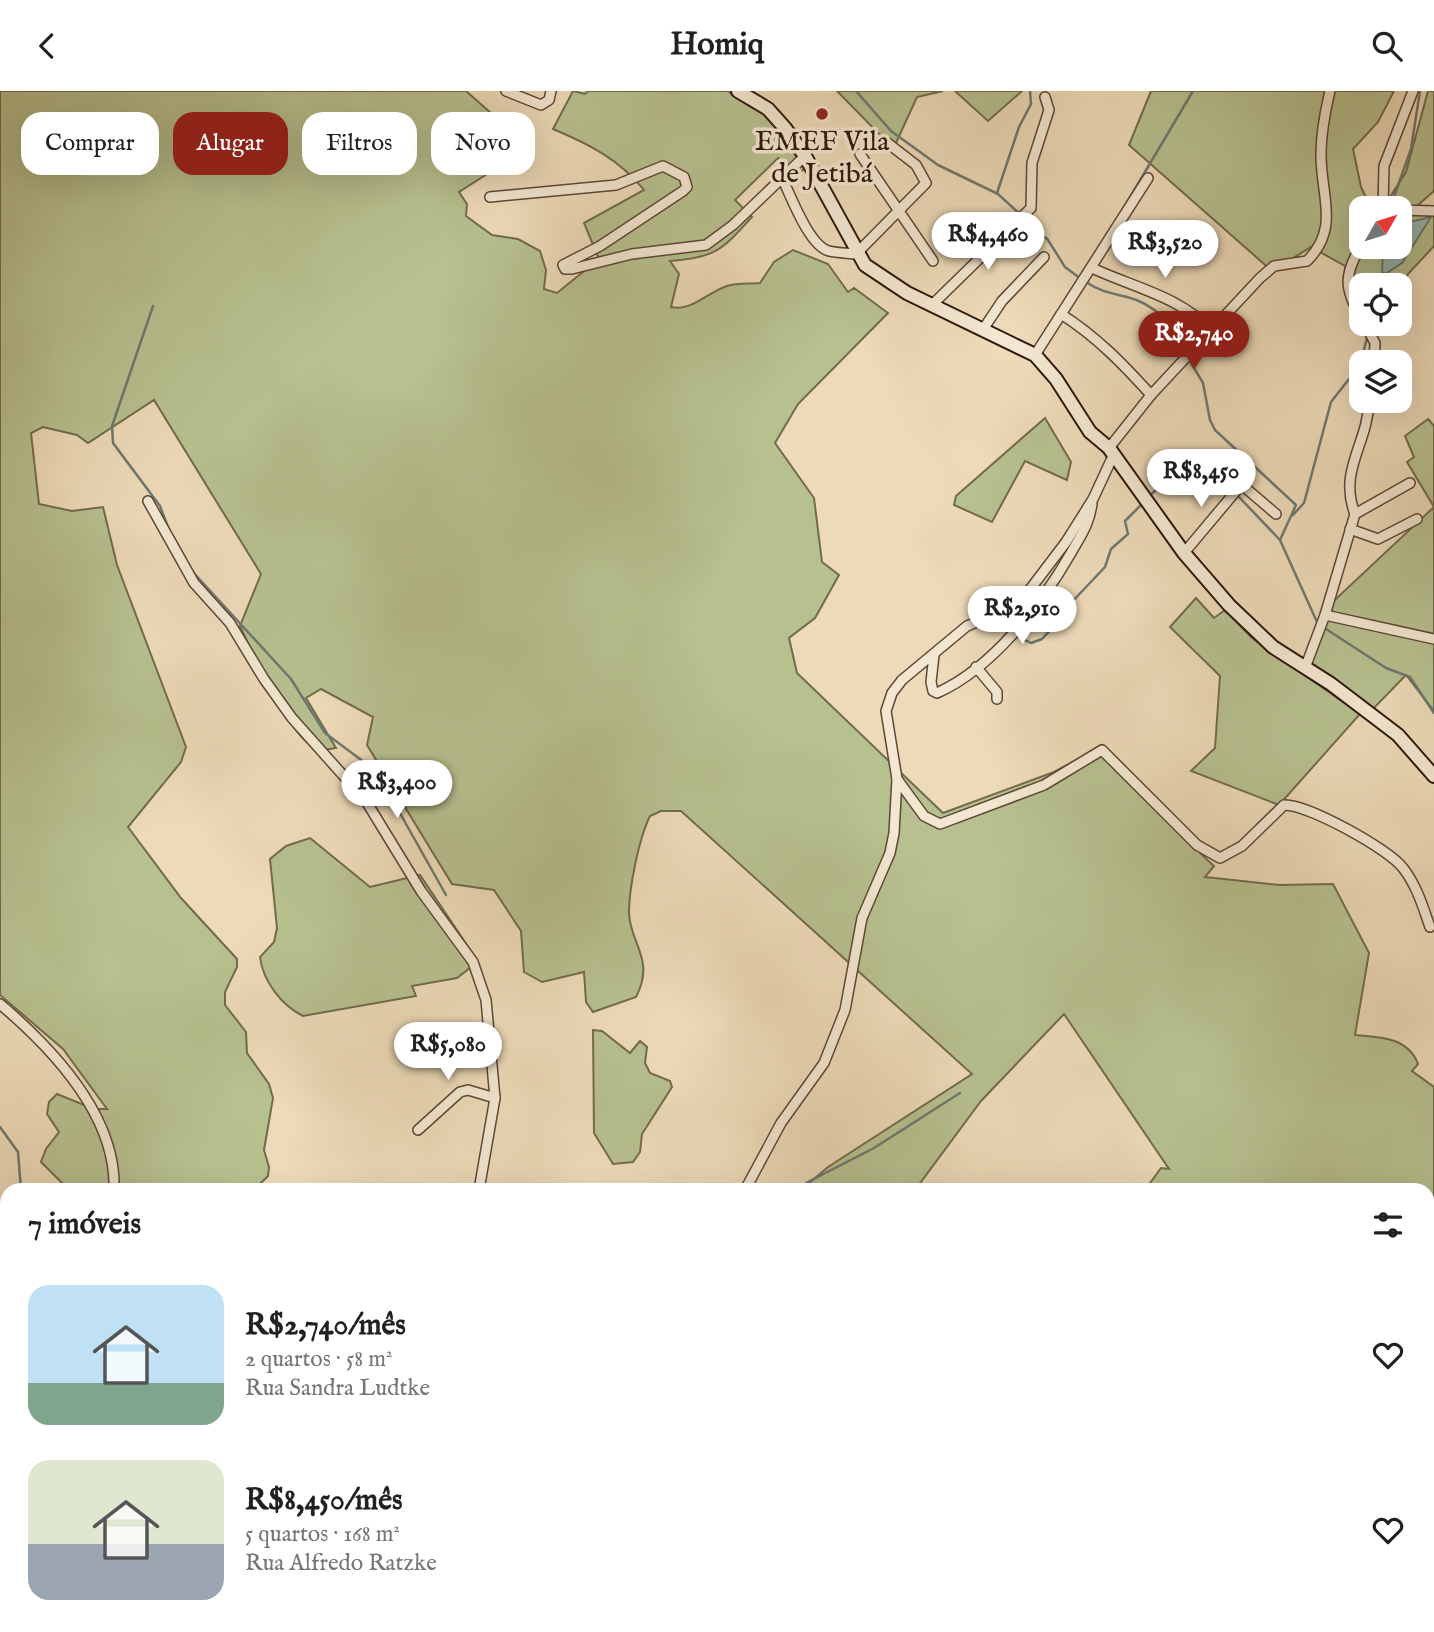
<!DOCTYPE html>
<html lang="pt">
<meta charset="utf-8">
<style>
body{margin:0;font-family:"IM FELL English",serif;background:#f6f6f6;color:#202124;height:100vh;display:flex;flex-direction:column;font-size:26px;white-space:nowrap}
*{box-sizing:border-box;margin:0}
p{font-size:23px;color:#757577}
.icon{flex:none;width:38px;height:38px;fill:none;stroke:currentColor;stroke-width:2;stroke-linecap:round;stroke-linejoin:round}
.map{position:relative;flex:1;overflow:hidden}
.sheet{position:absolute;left:0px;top:1092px;width:1435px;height:450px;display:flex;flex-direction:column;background:#fff;border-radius:21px 21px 0 0;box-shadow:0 7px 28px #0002}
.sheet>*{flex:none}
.guide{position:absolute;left:21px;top:21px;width:700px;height:63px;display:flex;gap:14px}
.needle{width:46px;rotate:51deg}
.buttons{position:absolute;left:1349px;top:105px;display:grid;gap:14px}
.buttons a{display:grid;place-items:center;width:63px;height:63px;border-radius:14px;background:#fff;box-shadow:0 7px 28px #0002;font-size:35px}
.price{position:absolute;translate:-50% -60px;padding:0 16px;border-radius:24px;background:#fff;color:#222;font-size:23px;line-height:46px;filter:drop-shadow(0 2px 4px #0008)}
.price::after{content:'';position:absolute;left:50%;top:42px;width:21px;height:16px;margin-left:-10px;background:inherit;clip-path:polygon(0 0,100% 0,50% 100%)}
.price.on{background:#8f2418;color:#fff}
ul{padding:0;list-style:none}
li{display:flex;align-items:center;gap:21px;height:175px;padding:0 28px}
li span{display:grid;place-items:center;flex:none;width:196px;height:140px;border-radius:21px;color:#555}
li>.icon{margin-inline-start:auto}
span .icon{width:84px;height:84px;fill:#fffc;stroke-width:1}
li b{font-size:30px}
h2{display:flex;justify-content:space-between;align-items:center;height:84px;padding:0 28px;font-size:30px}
.pill{padding:0 24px;border-radius:21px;background:#fff;box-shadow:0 7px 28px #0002;font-size:24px;line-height:63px}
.pill.on{background:#8f2418;color:#fff}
header{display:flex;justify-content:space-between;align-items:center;height:91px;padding:0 28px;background:#fff;font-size:32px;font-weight:700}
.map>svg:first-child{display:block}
.green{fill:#b7c08f;stroke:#726b4c;stroke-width:2}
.water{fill:#9abab4;stroke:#6e7870;stroke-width:2}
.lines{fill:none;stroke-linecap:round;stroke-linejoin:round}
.stream{stroke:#6e7870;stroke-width:2.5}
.street-casing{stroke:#5d4736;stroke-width:12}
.secondary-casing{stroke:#2d160a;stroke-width:16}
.street{stroke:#f3e7d1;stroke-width:9}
.secondary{stroke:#f3e7d1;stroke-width:12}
.poi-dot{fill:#8f2418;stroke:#f3e7d1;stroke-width:2.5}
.labels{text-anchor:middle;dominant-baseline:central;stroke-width:7;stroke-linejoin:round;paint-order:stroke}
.poi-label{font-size:28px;fill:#2d160a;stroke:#f3e7d1}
</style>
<header><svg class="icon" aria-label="back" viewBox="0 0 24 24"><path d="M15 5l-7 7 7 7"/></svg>Homiq<svg class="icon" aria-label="search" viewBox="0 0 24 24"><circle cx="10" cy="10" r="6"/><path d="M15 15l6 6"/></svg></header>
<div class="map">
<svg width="1434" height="1541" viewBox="0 0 1434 1541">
<rect width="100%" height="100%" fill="#eddab8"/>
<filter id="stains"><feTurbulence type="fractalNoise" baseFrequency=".00286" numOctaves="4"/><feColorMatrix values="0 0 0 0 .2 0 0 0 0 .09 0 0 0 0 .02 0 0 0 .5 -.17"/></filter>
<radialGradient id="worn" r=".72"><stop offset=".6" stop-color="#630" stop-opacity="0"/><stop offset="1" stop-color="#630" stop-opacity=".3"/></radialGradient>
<g class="green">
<path d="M 0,0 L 466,0 L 492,23 L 527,44 L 509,69 L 459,101 L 467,113 L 466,125 L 492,144 L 518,148 L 540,160 L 546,179 L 544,198 L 557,202 L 599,168 L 584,132 L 644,99 C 620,69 589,53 553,38 L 573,0 L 585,3 L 588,0 L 727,0 L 768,25 L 810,73 L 797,84 L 778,67 L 735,109 L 752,126 C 722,159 715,167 670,170 L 679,183 L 671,216 C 691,221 708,201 727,195 C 737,192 749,193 760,192 L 774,171 L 793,159 L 828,173 L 848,201 L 854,197 L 888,222 L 798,313 L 775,352 L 814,407 L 822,471 L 839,484 L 815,527 L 789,547 L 797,582 L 943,722 L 1054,681 L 1100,656 L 1202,753 L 1200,762 L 1214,775 L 1205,786 L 1280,794 L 1333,793 L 1369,862 L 1355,944 C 1379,946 1408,946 1418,973 L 1412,980 L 1434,996 L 1434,1328 L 1428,1331 L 1428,1099 L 1145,1099 L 1161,1077 L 1169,1078 L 1064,923 L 981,1010 L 915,1099 L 801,1099 L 828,1076 L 972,983 L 681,720 L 661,720 L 650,725 C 639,747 629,797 629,821 C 629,852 656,868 636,906 L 593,921 L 586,911 L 584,881 L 542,891 L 524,881 L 521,840 L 494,799 L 452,793 L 367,654 L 373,626 L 321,598 L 306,607 L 336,657 C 326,659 317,660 309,653 C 283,631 255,567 240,535 L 261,483 L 154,309 L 88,352 L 77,344 L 43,336 L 31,342 L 39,413 L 72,420 L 103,416 L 117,474 L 186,656 L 181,671 L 128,736 L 181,807 L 237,868 L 237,876 L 225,901 L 225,914 L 246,941 L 247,962 L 269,993 L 273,1007 L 264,1059 L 269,1076 L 268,1085 L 254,1099 L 69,1099 L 41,1071 L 46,1058 L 59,1041 L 47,1023 L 49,1011 L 57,1003 L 94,1018 L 107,1018 L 63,958 L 0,904 Z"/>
<polygon points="837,0 943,0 917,6 896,52 883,47"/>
<polygon points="955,0 1022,0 988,30"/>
<polygon points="1151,0 1394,0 1378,31 1353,58 1361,96 1371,117 1362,117 1362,156 1400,156 1400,117 1383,117 1406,81 1428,0 1434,0 1434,100 1418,114 1434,119 1434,155 1408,183 1400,204 1400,194 1362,194 1361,222 1348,204 1345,175 1311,156 1272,180 1129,54"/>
<polygon points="1045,327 1071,371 1067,389 1025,370 992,431 954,414 956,405"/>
<polygon points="1428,328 1434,335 1434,620 1406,584 1372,619 1303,570 1323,520 1434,416 1407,371 1414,366 1405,345"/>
<polygon points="1196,507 1214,527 1225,519 1252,547 1360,623 1279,714 1191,680 1215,657 1220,585 1170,536"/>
<path d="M 310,747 L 370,796 L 420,784 L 475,866 L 475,873 L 457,887 L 412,895 L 416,905 L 303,925 C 281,914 263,890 260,866 L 274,851 L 277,837 L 270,768 L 286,755 Z"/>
<polygon points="593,939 602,940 630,962 640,950 647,956 645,972 650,982 670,990 672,996 642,1043 640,1061 633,1071 613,1073 594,1042"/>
<polygon points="1428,1393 1434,1398 1434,1541 1202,1541 1204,1535 1428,1535"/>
<polygon points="455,1535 1089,1535 1083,1541 445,1541"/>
</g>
<polygon class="water" points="1431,126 1402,172 1382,185 1383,156 1400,156 1400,129 1409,131"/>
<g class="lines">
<g class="stream">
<polyline points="856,0 891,40 938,74 998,103 1048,149 1065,176 1081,188"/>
<polyline points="997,102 1019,36 1031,13 1030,0"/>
<polyline points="1390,117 1411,58 1420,0"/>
<polyline points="1120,123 1193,0"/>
<path d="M 1086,191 C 1101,201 1111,202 1127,206 C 1152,212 1178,235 1185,260"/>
<polyline points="1379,194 1384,182"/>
<polyline points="153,215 112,335 113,352 160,415 169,439"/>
<polyline points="1191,272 1203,292 1210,329 1215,339 1296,414 1280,449"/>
<polyline points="1149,405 1195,366 1231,397"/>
<polyline points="1239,406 1280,449 1317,531"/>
<polyline points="1293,424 1304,412 1331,311 1360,274 1367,247"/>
<polyline points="191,479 291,588 325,642 364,671 388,701 446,804"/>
<polyline points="1326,538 1386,577 1410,586 1434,622"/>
<polyline points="1015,544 1031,552 1042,548 1055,534 1071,512 1105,476 1111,458 1128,443 1125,430 1143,412"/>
<polyline points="0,1036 18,1061 21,1099"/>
<polyline points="804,1099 806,1092 874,1057 960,1002"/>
<polyline points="660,1535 660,1541"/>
</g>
<g class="street-casing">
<g id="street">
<polyline points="506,0 541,14 549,9 551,0"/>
<polyline points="860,63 933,170"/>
<path d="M 805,65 L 782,87 C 791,105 809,155 829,160 C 837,162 847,162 856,163 L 926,92 L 916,74 L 885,50"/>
<polyline points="490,106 616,94 663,75 684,86 687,96 683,100 600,155 563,174 565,178 572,178 632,163 706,154 733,134 782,87"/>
<polyline points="1383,117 1384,75 1413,0"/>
<polyline points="1400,119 1434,120"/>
<polyline points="1117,137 1160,155"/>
<path d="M 1362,153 C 1344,183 1343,197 1362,228"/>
<path d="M 1092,177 C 1135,197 1179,205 1212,240"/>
<polyline points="933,213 1031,117 1032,72 1049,19 1045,6"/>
<path d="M 1061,223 C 1097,246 1123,273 1151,304"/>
<polyline points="1365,233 1375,252 1374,271"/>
<polyline points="984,237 1002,210 1044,166"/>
<polyline points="1035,264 1148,87"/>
<path d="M 1109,357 L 1151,304 L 1260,187 L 1274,175 L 1307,170 C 1340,137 1321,106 1321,64 C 1321,42 1325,21 1330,0"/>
<polyline points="1220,375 1276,423"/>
<polyline points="148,410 194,492 230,532 264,588 292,627 366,710 421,800 473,871 486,909 495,1007 479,1099"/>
<path d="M 1355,423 C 1338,379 1368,353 1369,310"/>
<polyline points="1355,423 1410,392"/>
<polyline points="1350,438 1378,448 1417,428"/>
<polyline points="1184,462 1241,394"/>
<polyline points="1325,524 1434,548"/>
<path d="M 934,564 L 931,591 L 933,600 L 937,602 C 993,577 1041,514 1071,462 C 1081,444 1089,434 1092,413"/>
<polyline points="976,576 997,601 997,608"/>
<polyline points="1305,577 1325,524 1355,423"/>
<path d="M 897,688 L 924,725 L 940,733 L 1044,694 L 1102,659 L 1197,754 L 1220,767 L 1242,755 L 1284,714 C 1307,713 1389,758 1403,777 C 1417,795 1423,816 1430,836"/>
<path d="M 0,913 C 53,958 117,1025 114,1099"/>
<polyline points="418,1039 460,1001 468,999 495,1007"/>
<polyline points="745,1099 781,1032 824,972 845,919 862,827 890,762 894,742 897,688 886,620 892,602 902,589 967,535 1011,517 1022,509 1066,451 1093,408 1113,365"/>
<polyline points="510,1535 510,1541"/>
<polyline points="1340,1541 1344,1535"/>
<polyline points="1386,1541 1386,1535"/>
<polyline points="1427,1541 1434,1525"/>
</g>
</g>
<g class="secondary-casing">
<g id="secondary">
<polyline points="738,0 768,18 785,37 805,65 865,174 907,202 1035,264 1056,288 1090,341 1109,357 1184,462 1229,514 1273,556 1331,593 1398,644 1434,685"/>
<polyline points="0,1206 7,1209"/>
<polyline points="403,1535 410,1541"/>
</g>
</g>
<use href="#street" class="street"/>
<use href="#secondary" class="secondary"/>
</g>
<circle class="poi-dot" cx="822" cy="23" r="7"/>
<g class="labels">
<g class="poi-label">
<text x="822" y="51">EMEF Vila<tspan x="822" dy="32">de Jetibá</tspan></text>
</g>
</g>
<rect width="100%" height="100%" filter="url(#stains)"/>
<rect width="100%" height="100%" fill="url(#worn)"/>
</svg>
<div class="buttons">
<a><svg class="needle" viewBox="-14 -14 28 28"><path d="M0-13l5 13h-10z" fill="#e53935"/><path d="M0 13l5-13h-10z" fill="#757577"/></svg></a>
<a><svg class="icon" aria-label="locate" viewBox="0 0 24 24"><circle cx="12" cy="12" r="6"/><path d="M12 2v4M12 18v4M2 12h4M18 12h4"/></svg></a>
<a><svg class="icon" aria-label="layers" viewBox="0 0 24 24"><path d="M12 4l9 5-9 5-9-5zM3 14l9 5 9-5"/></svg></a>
</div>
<b class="price" style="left:988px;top:181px">R$4,460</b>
<b class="price" style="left:1165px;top:189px">R$3,520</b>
<b class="price on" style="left:1194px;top:280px">R$2,740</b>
<b class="price" style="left:1201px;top:418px">R$8,450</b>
<b class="price" style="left:1022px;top:555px">R$2,910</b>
<b class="price" style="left:397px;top:729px">R$3,400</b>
<b class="price" style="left:448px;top:991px">R$5,080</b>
<div class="guide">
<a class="pill">Comprar</a>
<a class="pill on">Alugar</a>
<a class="pill">Filtros</a>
<a class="pill">Novo</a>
</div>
<section class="sheet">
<h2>7 imóveis<svg class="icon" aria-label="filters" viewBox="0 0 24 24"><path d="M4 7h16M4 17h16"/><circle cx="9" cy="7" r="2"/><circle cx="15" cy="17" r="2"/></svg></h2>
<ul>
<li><span style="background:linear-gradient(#bfe0f5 70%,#7fa58c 0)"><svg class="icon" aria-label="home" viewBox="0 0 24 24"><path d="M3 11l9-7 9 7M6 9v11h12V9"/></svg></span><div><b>R$2,740/mês</b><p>2 quartos · 58 m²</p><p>Rua Sandra Ludtke</p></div><svg class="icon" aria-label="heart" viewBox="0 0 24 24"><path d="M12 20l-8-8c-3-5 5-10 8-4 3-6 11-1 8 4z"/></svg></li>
<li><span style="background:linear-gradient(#dfe7d0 60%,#9aa5b1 0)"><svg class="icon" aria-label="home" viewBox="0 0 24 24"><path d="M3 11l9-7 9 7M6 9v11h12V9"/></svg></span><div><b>R$8,450/mês</b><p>5 quartos · 168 m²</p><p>Rua Alfredo Ratzke</p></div><svg class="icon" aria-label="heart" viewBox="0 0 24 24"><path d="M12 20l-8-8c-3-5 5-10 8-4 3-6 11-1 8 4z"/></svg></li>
</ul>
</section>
</div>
